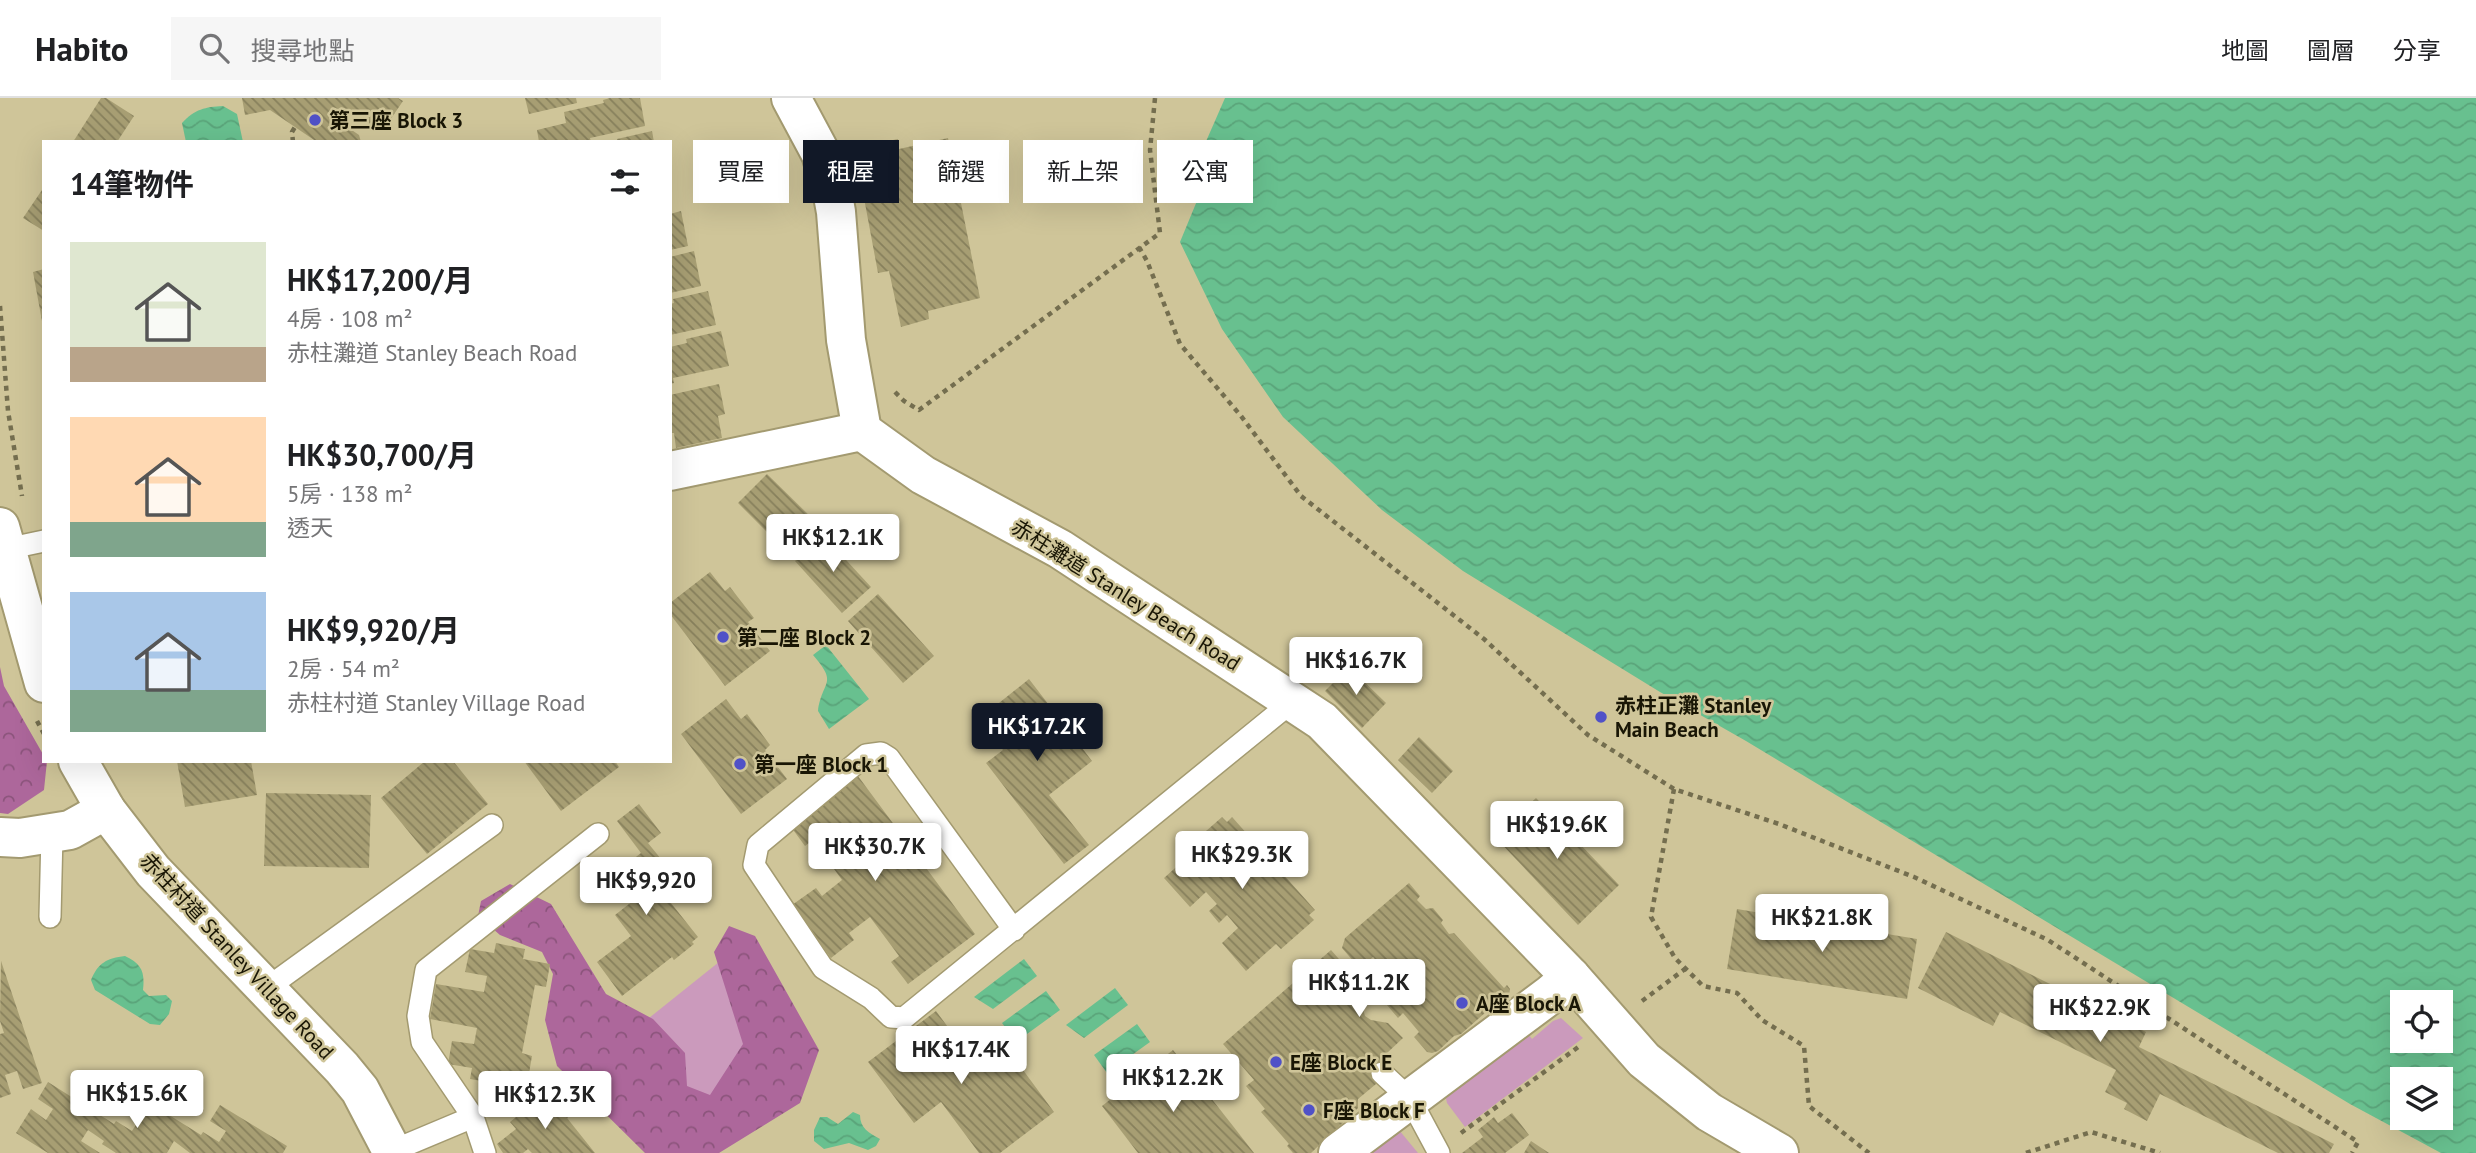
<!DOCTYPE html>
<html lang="zh-TW">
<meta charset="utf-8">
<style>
body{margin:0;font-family:"PT Sans","Noto Sans TC",sans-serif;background:#f6f6f6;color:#202124;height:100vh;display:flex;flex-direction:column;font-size:26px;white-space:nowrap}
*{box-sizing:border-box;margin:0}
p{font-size:23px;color:#757577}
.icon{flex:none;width:38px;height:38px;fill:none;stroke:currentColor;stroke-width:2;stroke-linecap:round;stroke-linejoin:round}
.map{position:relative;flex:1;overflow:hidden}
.sheet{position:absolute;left:42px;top:42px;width:630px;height:623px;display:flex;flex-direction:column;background:#fff;border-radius:0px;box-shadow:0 7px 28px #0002}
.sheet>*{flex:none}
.guide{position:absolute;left:693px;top:42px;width:665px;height:63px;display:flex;gap:14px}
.tools{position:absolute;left:2390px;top:892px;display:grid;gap:14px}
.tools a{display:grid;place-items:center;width:63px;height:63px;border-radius:0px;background:#fff;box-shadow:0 7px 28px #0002;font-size:35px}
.price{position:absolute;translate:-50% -60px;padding:0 16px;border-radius:7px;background:#fff;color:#222;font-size:23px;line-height:46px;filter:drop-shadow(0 2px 4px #0008)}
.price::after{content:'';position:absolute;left:50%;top:42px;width:21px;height:16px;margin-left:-10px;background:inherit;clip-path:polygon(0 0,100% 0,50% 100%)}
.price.active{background:#111827;color:#fff}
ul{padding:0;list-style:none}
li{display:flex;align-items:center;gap:21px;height:175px;padding:0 28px}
li span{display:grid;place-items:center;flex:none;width:196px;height:140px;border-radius:0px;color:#555}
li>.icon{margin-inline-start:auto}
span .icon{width:84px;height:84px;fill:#fffc;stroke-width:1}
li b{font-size:30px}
h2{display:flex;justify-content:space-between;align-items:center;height:84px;padding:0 28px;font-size:30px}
.tag{padding:0 24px;border-radius:0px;background:#fff;box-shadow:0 7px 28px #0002;font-size:24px;line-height:63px}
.tag.active{background:#111827;color:#fff}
header{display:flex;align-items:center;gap:42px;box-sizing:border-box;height:98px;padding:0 35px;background:#fff;border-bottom:2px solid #e0e0e0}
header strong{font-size:33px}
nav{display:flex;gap:38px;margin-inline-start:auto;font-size:24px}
.search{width:490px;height:63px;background:#f6f6f6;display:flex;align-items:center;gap:18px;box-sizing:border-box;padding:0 24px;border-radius:0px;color:#757577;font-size:26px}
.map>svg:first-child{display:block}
.green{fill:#cb9abc}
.forest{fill:url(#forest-crowns)}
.water{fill:url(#water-waves);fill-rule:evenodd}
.building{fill:url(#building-back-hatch)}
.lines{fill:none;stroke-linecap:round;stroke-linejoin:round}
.lane-casing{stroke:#a39a70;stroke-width:24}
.street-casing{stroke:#a39a70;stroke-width:42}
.secondary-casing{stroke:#a39a70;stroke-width:42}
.path{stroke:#746e4f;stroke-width:4.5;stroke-dasharray:5 5;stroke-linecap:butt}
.lane{stroke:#fff;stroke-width:21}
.street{stroke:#fff;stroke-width:38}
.secondary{stroke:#fff;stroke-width:38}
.poi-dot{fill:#5051c7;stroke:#cfc599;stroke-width:2.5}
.labels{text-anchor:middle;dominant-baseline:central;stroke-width:5;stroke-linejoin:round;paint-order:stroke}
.poi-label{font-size:21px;font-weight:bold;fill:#191605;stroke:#cfc599;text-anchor:start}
.street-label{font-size:21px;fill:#191605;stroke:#cfc599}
</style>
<header>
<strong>Habito</strong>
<div class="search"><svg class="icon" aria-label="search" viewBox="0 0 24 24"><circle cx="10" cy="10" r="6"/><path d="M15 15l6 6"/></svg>搜尋地點</div>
<nav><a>地圖</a><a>圖層</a><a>分享</a></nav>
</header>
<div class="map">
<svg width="2476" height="1055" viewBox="0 0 2476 1055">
<defs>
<pattern id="forest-crowns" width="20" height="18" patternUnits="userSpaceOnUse" patternTransform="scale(1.75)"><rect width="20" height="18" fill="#ad679b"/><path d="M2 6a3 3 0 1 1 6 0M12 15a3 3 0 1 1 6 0" fill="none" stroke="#8c547c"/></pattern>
<pattern id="water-waves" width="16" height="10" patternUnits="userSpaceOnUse" patternTransform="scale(1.75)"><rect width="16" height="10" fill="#68c08f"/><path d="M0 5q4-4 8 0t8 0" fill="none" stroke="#5aa47a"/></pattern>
<pattern id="building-back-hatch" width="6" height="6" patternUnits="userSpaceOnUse" patternTransform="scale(1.75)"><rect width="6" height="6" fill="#a79e73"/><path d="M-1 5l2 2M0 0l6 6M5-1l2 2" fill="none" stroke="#87805c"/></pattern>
</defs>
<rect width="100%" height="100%" fill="#cfc599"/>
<g class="green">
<polygon points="729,856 798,943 703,1019 634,932"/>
<polygon points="1561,920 1583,940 1465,1029 1447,1005 1445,996 1525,932 1532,941 1553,923"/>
<polygon points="1399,1032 1418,1055 1358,1055"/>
</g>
<g class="forest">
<polygon points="0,569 4,588 44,658 44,663 47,663 44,692 8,716 0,715"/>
<polygon points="510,786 551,806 606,896 653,921 685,955 687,988 710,997 743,946 714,854 729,828 755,838 819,952 800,1005 719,1055 645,1055 557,968 545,922 553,876 542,854 500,837 478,818 481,803"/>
</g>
<g class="water">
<path d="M 1225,0 L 2476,0 L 2476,1055 L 2441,1055 L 2350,1006 L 1746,643 L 1660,594 L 1463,473 L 1382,412 L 1283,319 L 1222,231 L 1180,144 L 1199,98 L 1204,48 ZM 2403,905 L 2441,905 L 2441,943 L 2403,943 ZM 2403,982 L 2441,982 L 2441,1020 L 2403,1020 Z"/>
<path d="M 223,8 L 237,16 L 243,44 L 186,44 L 182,25 C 195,11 205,9 223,8 Z"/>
<path d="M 826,547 L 869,601 L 829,631 L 818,613 C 822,582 839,587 813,557 Z"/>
<path d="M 125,858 C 142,866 145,874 143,892 L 149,898 L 166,897 L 172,903 L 169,916 L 160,927 L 150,926 L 95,892 L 91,882 C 98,865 107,860 125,858 Z"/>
<polygon points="1024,861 1037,878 993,911 974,899"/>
<polygon points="1115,890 1128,907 1084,940 1066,927"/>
<polygon points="1046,893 1060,912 1016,944 1002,925"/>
<polygon points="1137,926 1150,944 1107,975 1094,957"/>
<path d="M 853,1014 L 860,1017 C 860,1030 869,1035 880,1041 L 876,1048 L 868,1052 L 849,1045 L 824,1051 L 814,1043 L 814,1032 L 820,1019 L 827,1019 L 838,1026 Z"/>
</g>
<g class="building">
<polygon points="101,0 106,0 134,18 117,44 73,44"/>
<polygon points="242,0 398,0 403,3 382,34 351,14 343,26 359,37 361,44 317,44 270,12 245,17"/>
<polygon points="525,0 576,0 577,5 529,16"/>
<polygon points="610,0 640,0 645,28 590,40 591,44 539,44 537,32 566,25 564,14 604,5 603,2"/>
<polygon points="652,33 654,44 617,44 617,41"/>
<polygon points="948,40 980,200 928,213 929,221 901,229 889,173 878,175 864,100 872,99 863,48 898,41 899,51"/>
<polygon points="44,89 44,133 23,120"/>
<polygon points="681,113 688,148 670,152 670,116"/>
<polygon points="694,153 701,188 670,195 670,159"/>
<polygon points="44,171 44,222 42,223 33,174"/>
<polygon points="708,193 716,227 670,237 670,206 674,205 673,201"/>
<polygon points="721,233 729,268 673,280 674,285 670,286 670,249 687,245 686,241"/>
<polygon points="719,286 725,316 718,318 722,340 676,350 674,335 670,335 670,297"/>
<polygon points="767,376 817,425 788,455 738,405"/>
<polygon points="823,437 871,489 842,515 795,463"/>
<polygon points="710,474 725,493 730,489 754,520 748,524 770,553 725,588 670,516 670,505"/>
<polygon points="878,496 934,558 903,585 848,523"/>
<polygon points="1349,569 1386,605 1362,630 1325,593"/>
<polygon points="1029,581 1092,663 1049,697 1089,747 1064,766 986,665 1003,652 979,621"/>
<polygon points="726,601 741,621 747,616 770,647 765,652 787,681 741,716 681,636"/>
<polygon points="1419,639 1453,673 1432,695 1398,662"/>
<polygon points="177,663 251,663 257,697 185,709"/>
<polygon points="425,663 453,663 488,706 427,756 381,700"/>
<polygon points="524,663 615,663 619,669 561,713"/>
<polygon points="855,674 975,836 908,886 891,864 899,858 870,819 849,835 854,842 831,860 792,807 816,790 822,798 842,782 813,742 805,748 788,725"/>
<polygon points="266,695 371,697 369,770 264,768"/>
<polygon points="1536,700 1619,787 1578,827 1495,739"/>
<polygon points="639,706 661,735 648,745 661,761 651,769 672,796 667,800 698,839 692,844 694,846 674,862 672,859 622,898 597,864 631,838 615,817 652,788 632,762 641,755 617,723"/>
<polygon points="1222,719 1227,724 1232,719 1315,812 1309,817 1314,822 1281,851 1276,846 1246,873 1222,845 1238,830 1227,817 1219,825 1209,813 1217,806 1206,794 1190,809 1164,780 1194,753 1189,748"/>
<polygon points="1409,785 1420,798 1417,802 1426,811 1433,810 1443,822 1441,825 1449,836 1454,835 1504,890 1507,887 1510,891 1509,898 1492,912 1486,914 1461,936 1454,938 1438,953 1432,955 1427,954 1414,939 1419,934 1403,915 1398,920 1375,893 1391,879 1373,859 1361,870 1366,880 1362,908 1365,918 1371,922 1388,925 1403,940 1386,956 1393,964 1378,977 1376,986 1358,1001 1358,1010 1311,1055 1293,1055 1287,1048 1289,1046 1261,1014 1265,1011 1246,988 1254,982 1223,946 1331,852 1353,877 1360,871 1342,850 1345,840"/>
<polygon points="1737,811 1917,841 1907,901 1727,871"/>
<polygon points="1946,834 2146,934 2139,949 2334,1046 2329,1055 2278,1055 2160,996 2147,1023 2124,1011 2127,1005 2105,994 2116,972 2000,914 1993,928 1918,890"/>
<polygon points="496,845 525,851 523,861 550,866 546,889 535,887 522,955 532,958 528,981 501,976 499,986 470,981 472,970 448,966 452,943 474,946 477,930 430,921 436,886 484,894 487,878 465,874 470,851 494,855"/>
<polygon points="1,863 42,985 23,991 17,973 5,977 11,996 0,1000 0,936 4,935 0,923"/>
<polygon points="936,913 981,974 1009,953 1054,1014 1000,1055 979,1055 941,1004 914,1025 868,964"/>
<polygon points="1173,952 1233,1028 1254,1055 1138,1055 1102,1008"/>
<polygon points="48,984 114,1026 116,1023 132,1033 139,1022 124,1012 134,995 201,1037 203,1034 219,1044 226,1033 210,1023 220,1007 287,1048 283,1055 190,1055 174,1043 167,1055 116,1055 102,1046 104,1043 88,1032 81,1043 100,1055 48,1055 16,1035 31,1011 46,1022 53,1011 38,1001"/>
<polygon points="561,995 575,1013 567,1020 595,1055 532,1055 528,1051 523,1055 503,1055 497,1046 516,1031 510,1024 533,1005 539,1012"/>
<polygon points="1512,1015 1529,1037 1505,1055 1462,1055 1483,1039 1478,1032 1494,1019 1498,1025"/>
<polygon points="1531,1043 1549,1055 1524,1055"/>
</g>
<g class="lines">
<g class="lane-casing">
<g id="lane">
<polyline points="6,451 44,443"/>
<polyline points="50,819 52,736"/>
<polyline points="1014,832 889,660 881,655 866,657 758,747 754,767 823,870 871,900 891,919 904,920 1293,603"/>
<polyline points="267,890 492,727"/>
<polyline points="1382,975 1410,1001 1439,1055"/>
<polyline points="392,1053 473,1019"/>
<polyline points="485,1055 473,1019 422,944 418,918 426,872 598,736"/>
</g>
</g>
<g class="street-casing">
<g id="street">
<polyline points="791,0 821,56 832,92 836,114 846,242 862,333 923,377 1060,451 1322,623 1571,879 1644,962 1709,1014 1779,1055"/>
<polyline points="670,373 862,333"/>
<polyline points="0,739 20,740 70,732 106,712"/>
<polyline points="1338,1055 1551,896 1571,879"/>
</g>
</g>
<g class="secondary-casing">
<g id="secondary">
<polyline points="0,429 44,585"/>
<polyline points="78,663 106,712 153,773 342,970 360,992 393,1055"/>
</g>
</g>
<g class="path">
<polyline points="293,44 292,34 295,29"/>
<polyline points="1139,149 1147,163 1180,246 1241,318 1301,398 1484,541 1588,637 1674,691 1779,726 1914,779 2048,842 2358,1044 2352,1055"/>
<polyline points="0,208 8,313 22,398"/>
<polyline points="895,294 904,303 919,312 1160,135 1150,52 1155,0"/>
<polyline points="37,623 44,636"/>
<polyline points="1674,691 1651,819 1675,860 1703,888 1737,895 1762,922 1804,948 1809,1008 1869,1055"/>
<polyline points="1642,903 1685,871"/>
<polyline points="1461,1035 1581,947"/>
<polyline points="2026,1055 2091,1034 2160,1055"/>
</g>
<use href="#lane" class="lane"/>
<use href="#street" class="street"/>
<use href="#secondary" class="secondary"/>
</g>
<g class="poi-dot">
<circle cx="315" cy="22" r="7"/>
<circle cx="723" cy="539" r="7"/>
<circle cx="1601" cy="619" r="7"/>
<circle cx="740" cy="666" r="7"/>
<circle cx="1462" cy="905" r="7"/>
<circle cx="1276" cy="964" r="7"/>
<circle cx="1309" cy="1012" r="7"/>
</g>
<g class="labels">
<g class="poi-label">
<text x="329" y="22">第三座 Block 3</text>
<text x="737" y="539">第二座 Block 2</text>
<text x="1615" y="607">赤柱正灘 Stanley<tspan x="1615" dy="24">Main Beach</tspan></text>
<text x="754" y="666">第一座 Block 1</text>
<text x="1476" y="905">A座 Block A</text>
<text x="1290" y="964">E座 Block E</text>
<text x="1323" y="1012">F座 Block F</text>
</g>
<g class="street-label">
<text transform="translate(1126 497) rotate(32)">赤柱灘道 Stanley Beach Road</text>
<text transform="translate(237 858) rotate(47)">赤柱村道 Stanley Village Road</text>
</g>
</g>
</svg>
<div class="tools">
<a><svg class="icon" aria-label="locate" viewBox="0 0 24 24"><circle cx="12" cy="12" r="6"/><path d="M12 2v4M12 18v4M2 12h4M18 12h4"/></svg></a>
<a><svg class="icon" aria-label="layers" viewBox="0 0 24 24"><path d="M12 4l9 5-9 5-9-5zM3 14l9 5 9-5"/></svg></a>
</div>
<b class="price" style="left:833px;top:476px">HK$12.1K</b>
<b class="price" style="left:1356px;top:599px">HK$16.7K</b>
<b class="price active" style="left:1037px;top:665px">HK$17.2K</b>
<b class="price" style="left:1557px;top:763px">HK$19.6K</b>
<b class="price" style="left:875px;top:785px">HK$30.7K</b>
<b class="price" style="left:1242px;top:793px">HK$29.3K</b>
<b class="price" style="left:646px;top:819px">HK$9,920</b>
<b class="price" style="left:1822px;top:856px">HK$21.8K</b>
<b class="price" style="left:1359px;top:921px">HK$11.2K</b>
<b class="price" style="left:2100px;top:946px">HK$22.9K</b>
<b class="price" style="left:961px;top:988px">HK$17.4K</b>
<b class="price" style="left:1173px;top:1016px">HK$12.2K</b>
<b class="price" style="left:137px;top:1032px">HK$15.6K</b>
<b class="price" style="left:545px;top:1033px">HK$12.3K</b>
<div class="guide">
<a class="tag">買屋</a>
<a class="tag active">租屋</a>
<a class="tag">篩選</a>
<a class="tag">新上架</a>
<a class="tag">公寓</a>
</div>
<section class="sheet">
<h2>14筆物件<svg class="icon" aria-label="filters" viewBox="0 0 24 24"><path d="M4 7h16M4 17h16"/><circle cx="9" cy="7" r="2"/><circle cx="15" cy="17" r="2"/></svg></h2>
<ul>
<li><span style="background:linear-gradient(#dfe7d0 75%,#b9a48a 0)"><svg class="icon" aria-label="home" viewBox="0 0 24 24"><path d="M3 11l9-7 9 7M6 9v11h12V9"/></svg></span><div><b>HK$17,200/月</b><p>4房 · 108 m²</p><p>赤柱灘道 Stanley Beach Road</p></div></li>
<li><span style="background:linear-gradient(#ffd9b3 75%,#7fa58c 0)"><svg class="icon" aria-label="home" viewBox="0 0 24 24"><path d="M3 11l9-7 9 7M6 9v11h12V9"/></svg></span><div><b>HK$30,700/月</b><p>5房 · 138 m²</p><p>透天</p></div></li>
<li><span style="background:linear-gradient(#a9c7e8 70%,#7fa58c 0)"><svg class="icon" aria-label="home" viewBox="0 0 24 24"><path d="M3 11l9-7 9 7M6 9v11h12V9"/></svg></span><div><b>HK$9,920/月</b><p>2房 · 54 m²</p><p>赤柱村道 Stanley Village Road</p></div></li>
</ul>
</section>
</div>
